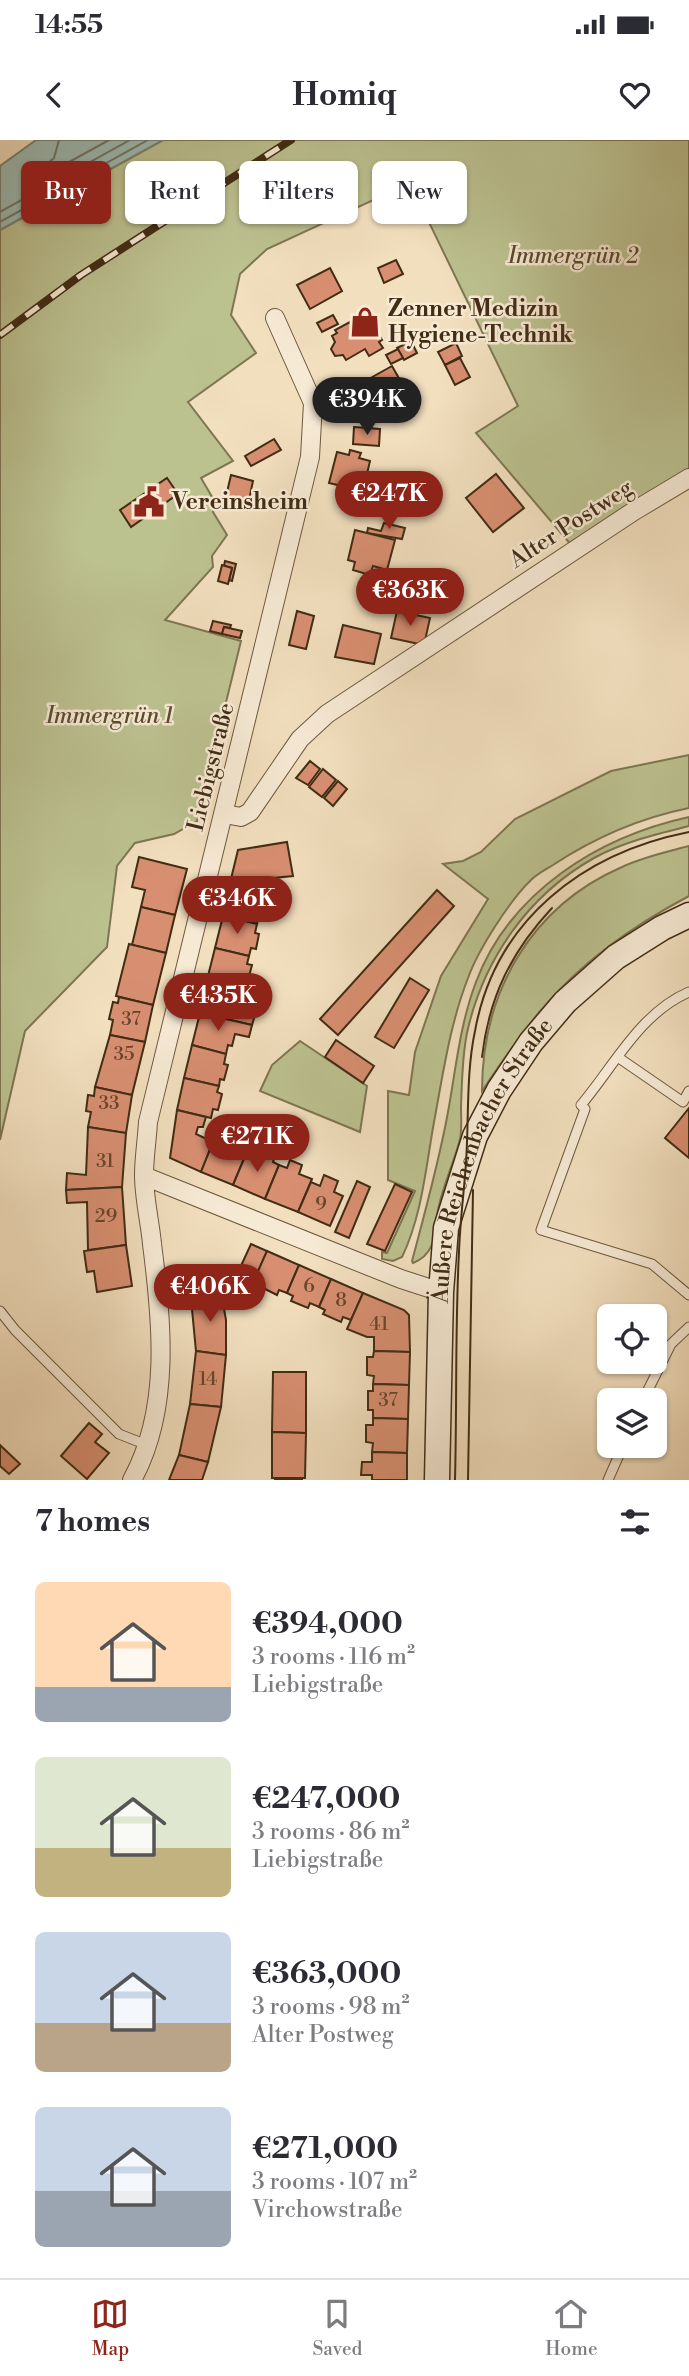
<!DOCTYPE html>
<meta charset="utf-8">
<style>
body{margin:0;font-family:"Libre Bodoni",serif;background:#f2f2f3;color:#2b2b33;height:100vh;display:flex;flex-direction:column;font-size:26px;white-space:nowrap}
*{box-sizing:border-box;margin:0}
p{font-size:23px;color:#7c7c81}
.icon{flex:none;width:38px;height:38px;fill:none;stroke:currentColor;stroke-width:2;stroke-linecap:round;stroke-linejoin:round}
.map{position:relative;height:1340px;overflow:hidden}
.panel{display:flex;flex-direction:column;background:#fff;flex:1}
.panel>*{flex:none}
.guide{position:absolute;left:21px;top:21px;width:648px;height:63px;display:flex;gap:14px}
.fabs{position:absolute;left:597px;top:1164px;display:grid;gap:14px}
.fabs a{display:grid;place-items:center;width:70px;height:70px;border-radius:10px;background:#fff;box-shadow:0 2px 5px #0004;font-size:35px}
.price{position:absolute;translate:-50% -60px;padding:0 16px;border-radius:24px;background:#8f2418;color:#fff;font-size:23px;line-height:46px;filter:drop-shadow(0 2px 4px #0008)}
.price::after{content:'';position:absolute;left:50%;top:42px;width:21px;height:16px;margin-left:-10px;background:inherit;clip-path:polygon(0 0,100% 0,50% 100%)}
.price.on{background:#222;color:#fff}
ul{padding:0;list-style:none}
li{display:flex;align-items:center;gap:21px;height:175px;padding:0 35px}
li span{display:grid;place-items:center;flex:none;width:196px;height:140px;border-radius:10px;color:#555}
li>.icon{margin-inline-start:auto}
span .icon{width:84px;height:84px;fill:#fffc;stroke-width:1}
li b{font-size:30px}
h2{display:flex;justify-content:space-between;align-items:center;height:84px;padding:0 35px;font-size:30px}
.pill{padding:0 24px;border-radius:10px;background:#fff;box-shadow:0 2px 5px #0004;font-size:24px;line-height:63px}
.pill.on{background:#8f2418;color:#fff}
.status{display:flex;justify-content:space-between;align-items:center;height:49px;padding:0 35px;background:#fff;direction:ltr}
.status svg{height:19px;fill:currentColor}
header{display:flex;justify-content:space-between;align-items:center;height:91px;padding:0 35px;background:#fff;font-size:32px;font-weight:700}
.menu{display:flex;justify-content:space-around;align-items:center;height:98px;border-top:2px solid #e1e1e2;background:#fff;font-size:19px;color:#7c7c81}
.menu a{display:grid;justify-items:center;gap:4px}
.menu .on{color:#8f2418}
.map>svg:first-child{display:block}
.green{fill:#bcc190;stroke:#7e7652;stroke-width:2}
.water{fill:#9cbcb6;stroke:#788275;stroke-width:2}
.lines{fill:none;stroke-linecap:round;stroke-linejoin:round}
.shore{stroke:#6e7465;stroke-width:2}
.building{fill:#d88f71;stroke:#412c14;stroke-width:2}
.lane-casing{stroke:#6d593e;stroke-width:11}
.street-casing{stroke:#6d593e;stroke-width:20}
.secondary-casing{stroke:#412c14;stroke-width:27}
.lane{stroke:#f7ead5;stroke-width:9}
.street{stroke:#f7ead5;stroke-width:18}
.secondary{stroke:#f7ead5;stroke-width:24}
.tram{stroke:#412c14;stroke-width:2}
.rail-casing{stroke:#412c14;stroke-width:8}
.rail{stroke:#f7ead5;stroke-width:5;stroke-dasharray:16;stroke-linecap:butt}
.labels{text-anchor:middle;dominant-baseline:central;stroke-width:5;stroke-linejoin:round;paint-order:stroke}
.number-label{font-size:19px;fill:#67452b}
.park-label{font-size:23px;font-style:italic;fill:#5a4a2d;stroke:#f7ead5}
.poi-label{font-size:23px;font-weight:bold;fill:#412c14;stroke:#f7ead5;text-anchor:start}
.street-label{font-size:23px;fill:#412c14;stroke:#f7ead5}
</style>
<div class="status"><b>14:55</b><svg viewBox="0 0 49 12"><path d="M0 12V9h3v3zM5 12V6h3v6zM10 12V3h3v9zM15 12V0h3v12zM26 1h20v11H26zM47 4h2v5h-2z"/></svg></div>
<header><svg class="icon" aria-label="back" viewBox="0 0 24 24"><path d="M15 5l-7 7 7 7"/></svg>Homiq<svg class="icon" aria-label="heart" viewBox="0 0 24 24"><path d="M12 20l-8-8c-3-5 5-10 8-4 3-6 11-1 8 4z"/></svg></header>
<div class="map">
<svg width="689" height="1340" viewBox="0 0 689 1340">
<rect width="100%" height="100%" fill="#f2dfbe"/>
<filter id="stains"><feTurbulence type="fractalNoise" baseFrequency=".00286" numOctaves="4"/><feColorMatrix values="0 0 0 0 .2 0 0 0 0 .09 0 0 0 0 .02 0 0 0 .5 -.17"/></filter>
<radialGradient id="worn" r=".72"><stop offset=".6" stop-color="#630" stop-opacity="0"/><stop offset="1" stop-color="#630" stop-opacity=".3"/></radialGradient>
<g class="green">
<polygon points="163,0 689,0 689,329 572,406 476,293 518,266 410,43 267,109 240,134 231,175 256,213 188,262 233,321 201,338 215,362 213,372 227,395 212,416 213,427 165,480 241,501 197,681 174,694 135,703 117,726 107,807 25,891 0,1000 0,90"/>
<path d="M 689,615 L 689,668 C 640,678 594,698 553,725 C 545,730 537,734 531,740 C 510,760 478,810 468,838 C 450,884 443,934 434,982 C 426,1026 422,1076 402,1117 L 393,1121 L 382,1119 L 382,1112 L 387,1113 L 415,1051 L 388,1040 L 388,951 L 409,955 L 415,912 L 441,836 L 488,759 L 443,724 L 463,721 L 481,712 L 515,679 L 611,631 Z"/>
<path d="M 689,677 L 689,686 C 657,694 623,702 594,718 C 528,755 483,820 467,893 C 462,917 462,943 461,967 C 461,977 462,989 460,999 C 454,1023 443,1045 438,1070 C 434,1092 437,1114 413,1123 L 412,1121 C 425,1072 439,1022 448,972 C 456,928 460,884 476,842 C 510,752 598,697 689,677 Z"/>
<path d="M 689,706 L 689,756 C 636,784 582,822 543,868 C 520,894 501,923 482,951 C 482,853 530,767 622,727 C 643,717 666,712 689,706 Z"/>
<polygon points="300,901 367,946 360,992 260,951 272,925"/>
</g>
<polygon class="water" points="36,0 163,0 0,90 0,26"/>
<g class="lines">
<g class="shore">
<polyline points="59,0 54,18 36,33 37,38 40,38 109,0"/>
<polyline points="0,72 130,0"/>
<polyline points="0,82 148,0"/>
</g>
</g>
<g class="building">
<polygon points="396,120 403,134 384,143 378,128"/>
<polygon points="330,128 342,151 310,169 297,145"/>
<polygon points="333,175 338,184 322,192 317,183"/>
<polygon points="368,176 382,200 379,202 383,208 369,216 365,209 346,220 343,215 335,216 331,209 335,202 332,196 337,193 335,190 350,182 351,185"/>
<polygon points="411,201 417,213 404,220 397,208"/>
<polygon points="456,203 462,216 445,225 438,212"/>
<polygon points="398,209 403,218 391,224 386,215"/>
<polygon points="460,218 470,237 455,245 445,225"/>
<polygon points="392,226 409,256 376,275 358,245"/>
<polygon points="398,262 402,268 384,278 381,272"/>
<polygon points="354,287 380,289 379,306 353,304"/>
<polygon points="274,299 281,310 251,326 245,316"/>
<polygon points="350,310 361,313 359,318 370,321 363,351 329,343 337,312 349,315"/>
<polygon points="496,334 524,368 493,392 466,358"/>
<polygon points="231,335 253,341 247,370 224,365"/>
<polygon points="167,338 178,354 131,387 120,370"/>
<polygon points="384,383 405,388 402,399 367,393 368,388 381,391"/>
<polygon points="355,390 395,400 387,430 373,426 370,435 353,430 355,422 348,420"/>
<polygon points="225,421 236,424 232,441 229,440 232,428 224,426"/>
<polygon points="222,425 232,428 228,444 218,441"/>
<polygon points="297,471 314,476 306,509 289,505"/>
<polygon points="397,471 430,478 424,505 391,498"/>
<polygon points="213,481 231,485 230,488 224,487 222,494 210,491"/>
<polygon points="343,485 381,494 374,524 335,517"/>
<polygon points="224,487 242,491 240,498 222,494"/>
<polygon points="310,621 320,629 308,645 296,638"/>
<polygon points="323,629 336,640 322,657 309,647"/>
<polygon points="338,641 347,649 333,666 324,658"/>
<polygon points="287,702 293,736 273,738 269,753 230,743 238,710"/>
<polygon points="139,717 187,729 175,775 141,767 145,750 132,747"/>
<polygon points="230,743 265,752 263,760 267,762 263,777 259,776 257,784 223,776"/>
<polygon points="437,750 454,766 338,895 320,879"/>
<polygon points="141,767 175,775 166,813 132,805"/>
<polygon points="223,776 257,784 255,793 259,794 256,809 251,808 249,816 215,808"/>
<polygon points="129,804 166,813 153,865 116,856"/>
<polygon points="215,808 249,816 247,824 252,825 248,840 243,839 241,848 207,840"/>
<polygon points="410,838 429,850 394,908 375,897"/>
<polygon points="207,840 241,848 239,858 243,859 241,872 255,875 252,885 200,873"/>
<polygon points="119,857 153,865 145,902 110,895 113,880 109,879 113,862 118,863"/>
<polygon points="200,873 252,885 249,897 235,894 232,906 228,905 226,914 192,905"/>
<polygon points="110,895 145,902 132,955 95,947"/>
<polygon points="336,900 374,926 363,943 325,917"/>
<polygon points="192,905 226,914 224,924 228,925 224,940 220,939 219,946 184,938"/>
<polygon points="184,938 219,946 217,952 222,954 218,970 213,969 211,978 177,970"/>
<polygon points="95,947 132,955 126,993 88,987 91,972 86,971 88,955 94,956"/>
<polygon points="689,968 689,1018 665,998"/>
<polygon points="177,970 206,977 203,987 198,987 196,994 213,1002 201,1032 170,1018"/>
<polygon points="88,987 126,993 122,1047 66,1050 67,1033 86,1035"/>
<polygon points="226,999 242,1006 240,1011 246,1014 233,1045 201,1032 213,1002 223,1006"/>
<polygon points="263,1008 276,1014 273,1022 279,1025 265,1059 233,1045 246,1014 259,1019"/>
<polygon points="290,1020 302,1025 299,1034 312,1039 298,1072 265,1059 279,1025 287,1028"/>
<polygon points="324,1035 338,1041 334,1052 343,1056 330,1086 298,1072 311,1042 320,1046"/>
<polygon points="357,1041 370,1047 349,1098 335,1092"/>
<polygon points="395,1044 412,1052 385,1111 367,1104"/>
<polygon points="122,1047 126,1105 88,1110 87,1062 67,1063 66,1050"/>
<polygon points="251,1104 267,1111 251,1149 234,1141"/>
<polygon points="126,1105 132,1146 97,1152 94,1131 87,1132 84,1111"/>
<polygon points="267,1111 299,1125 287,1153 279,1150 277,1155 259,1146 260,1143 254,1140"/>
<polygon points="299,1125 331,1139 319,1167 310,1163 308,1168 291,1161 293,1156 287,1153"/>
<polygon points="331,1139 363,1153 351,1180 343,1177 341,1182 323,1174 325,1170 319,1167"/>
<polygon points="221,1152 226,1180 226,1215 196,1211 191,1159"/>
<polygon points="363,1153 404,1170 409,1175 410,1212 374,1211 374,1197 367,1197 347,1189"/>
<polygon points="196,1211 226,1215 221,1267 190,1264"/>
<polygon points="374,1211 410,1212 409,1245 373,1244 374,1236 367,1235 367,1217 373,1217"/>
<polygon points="273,1232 306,1232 306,1293 272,1292"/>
<polygon points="373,1244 409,1245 408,1279 373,1278 373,1270 368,1270 368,1251 373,1251"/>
<polygon points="190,1264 221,1267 208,1322 179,1315"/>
<polygon points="373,1278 408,1279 407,1313 372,1312 373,1303 366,1302 366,1285 373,1285"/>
<polygon points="89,1283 102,1294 95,1302 109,1313 87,1339 61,1316"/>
<polygon points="272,1292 306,1293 305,1338 272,1338"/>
<polygon points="0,1305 20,1324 9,1334 0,1326"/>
<polygon points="372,1312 407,1313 407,1340 372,1340 372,1335 361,1335 362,1322 372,1322"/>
<polygon points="179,1315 208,1322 202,1340 169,1340"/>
<rect x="275" y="1338" width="27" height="2"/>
</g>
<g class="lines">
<g class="lane-casing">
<g id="lane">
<path d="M 689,852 C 640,873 614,926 581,965 L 585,969 L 541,1090 L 652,1124 L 689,1155"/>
<polyline points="619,918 683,962 689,951"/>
<polyline points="0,1171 15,1190 119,1294 147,1305"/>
<polyline points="643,1260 671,1204 689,1187"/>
<polyline points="608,1340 623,1306"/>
</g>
</g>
<g class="street-casing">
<g id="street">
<polyline points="225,674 241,677 250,672 300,599 327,574 634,371 689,338"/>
<polyline points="144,1036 401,1139 441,1152"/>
<path d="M 132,1340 C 171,1269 162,1182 152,1104 C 150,1082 144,1058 144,1035 C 144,1018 147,1000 148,982 L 310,317 L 313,263 L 275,178"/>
</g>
</g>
<g class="secondary-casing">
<g id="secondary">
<path id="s1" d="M 437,1340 L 441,1152 L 446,1088 L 475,996 L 499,950 L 531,902 L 565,862 L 616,817 L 662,788 L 689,775"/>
</g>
</g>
<use href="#lane" class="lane"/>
<use href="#street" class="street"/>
<use href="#secondary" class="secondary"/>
<g class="tram">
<path d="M 482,917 C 489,857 511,812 552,768"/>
<path d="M 455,1340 C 457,1264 455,1188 459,1112 C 460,1082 464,1052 466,1023 C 469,979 466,933 475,891 C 495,780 583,713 689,692"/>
<polyline points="468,1340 473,1050"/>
</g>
<g class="rail-casing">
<polyline id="rail" points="0,195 81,135 291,0"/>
</g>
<use href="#rail" class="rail"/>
</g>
<defs>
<g id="shop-bare" transform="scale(2.415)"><path d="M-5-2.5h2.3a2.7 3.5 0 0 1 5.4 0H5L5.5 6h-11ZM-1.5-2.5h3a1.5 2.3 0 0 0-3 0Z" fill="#8f2418" stroke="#f7ead5" stroke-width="2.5" paint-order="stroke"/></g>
<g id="civic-bare" transform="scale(2.415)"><path d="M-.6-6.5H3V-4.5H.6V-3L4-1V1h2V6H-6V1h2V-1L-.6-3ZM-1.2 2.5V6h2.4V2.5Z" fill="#8f2418" stroke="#f7ead5" stroke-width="2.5" paint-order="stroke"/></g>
</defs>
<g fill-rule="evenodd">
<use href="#shop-bare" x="365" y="182"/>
<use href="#civic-bare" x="149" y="362"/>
</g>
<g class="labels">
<g class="number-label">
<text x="131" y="879">37</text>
<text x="124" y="914">35</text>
<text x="109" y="963">33</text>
<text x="105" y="1021">31</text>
<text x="321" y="1064">9</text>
<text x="106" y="1076">29</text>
<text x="309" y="1146">6</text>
<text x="341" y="1160">8</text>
<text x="379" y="1184">41</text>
<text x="208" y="1239">14</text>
<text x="388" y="1260">37</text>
</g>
<g class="park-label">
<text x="573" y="116">Immergrün 2</text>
<text x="109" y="576">Immergrün 1</text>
</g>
<g class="poi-label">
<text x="388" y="169">Zenner Medizin<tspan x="388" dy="26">Hygiene-Technik</tspan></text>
<text x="172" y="362">Vereinsheim</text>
</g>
<g class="street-label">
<text transform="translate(571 384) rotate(-33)">Alter Postweg</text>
<text transform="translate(211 627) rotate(-76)">Liebigstraße</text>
<text stroke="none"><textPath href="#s1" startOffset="331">Äußere Reichenbacher Straße</textPath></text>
</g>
</g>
<rect width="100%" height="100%" filter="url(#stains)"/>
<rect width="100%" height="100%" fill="url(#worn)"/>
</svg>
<div class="fabs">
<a><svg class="icon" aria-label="locate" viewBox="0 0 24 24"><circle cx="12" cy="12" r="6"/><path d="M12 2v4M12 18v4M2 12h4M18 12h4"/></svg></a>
<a><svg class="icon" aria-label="layers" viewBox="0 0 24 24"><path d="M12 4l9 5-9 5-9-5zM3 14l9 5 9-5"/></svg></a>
</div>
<b class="price on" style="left:367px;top:297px">€394K</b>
<b class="price" style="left:389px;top:391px">€247K</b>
<b class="price" style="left:410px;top:488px">€363K</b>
<b class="price" style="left:237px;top:796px">€346K</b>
<b class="price" style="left:218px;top:893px">€435K</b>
<b class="price" style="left:257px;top:1034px">€271K</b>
<b class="price" style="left:210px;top:1184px">€406K</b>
<div class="guide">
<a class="pill on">Buy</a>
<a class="pill">Rent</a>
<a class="pill">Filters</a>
<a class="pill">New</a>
</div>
</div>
<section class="panel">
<h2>7 homes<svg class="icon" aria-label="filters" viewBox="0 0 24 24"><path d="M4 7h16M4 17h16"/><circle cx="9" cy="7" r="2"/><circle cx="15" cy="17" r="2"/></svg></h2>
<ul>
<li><span style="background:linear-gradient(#ffd9b3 75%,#9aa5b1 0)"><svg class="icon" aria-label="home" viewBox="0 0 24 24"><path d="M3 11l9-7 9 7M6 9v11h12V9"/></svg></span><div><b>€394,000</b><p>3 rooms · 116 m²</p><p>Liebigstraße</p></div></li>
<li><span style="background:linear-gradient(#dfe7d0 65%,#c2b280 0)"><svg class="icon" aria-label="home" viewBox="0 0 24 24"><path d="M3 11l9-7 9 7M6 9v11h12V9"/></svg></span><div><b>€247,000</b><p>3 rooms · 86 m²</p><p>Liebigstraße</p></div></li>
<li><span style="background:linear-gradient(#c9d6e8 65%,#b9a48a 0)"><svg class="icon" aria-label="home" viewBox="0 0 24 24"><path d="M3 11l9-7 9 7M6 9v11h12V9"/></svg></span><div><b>€363,000</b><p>3 rooms · 98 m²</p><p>Alter Postweg</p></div></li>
<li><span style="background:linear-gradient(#c9d6e8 60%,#9aa5b1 0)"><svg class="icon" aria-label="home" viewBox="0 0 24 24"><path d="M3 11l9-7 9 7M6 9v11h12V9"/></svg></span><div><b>€271,000</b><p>3 rooms · 107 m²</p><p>Virchowstraße</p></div></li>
</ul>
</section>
<nav class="menu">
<a class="on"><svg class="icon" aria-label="map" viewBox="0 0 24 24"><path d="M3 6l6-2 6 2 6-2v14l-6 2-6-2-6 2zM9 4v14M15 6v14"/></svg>Map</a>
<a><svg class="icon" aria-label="saved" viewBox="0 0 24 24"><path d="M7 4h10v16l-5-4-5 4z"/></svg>Saved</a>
<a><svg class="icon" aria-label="home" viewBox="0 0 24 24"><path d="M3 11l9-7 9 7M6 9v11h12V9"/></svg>Home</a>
</nav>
